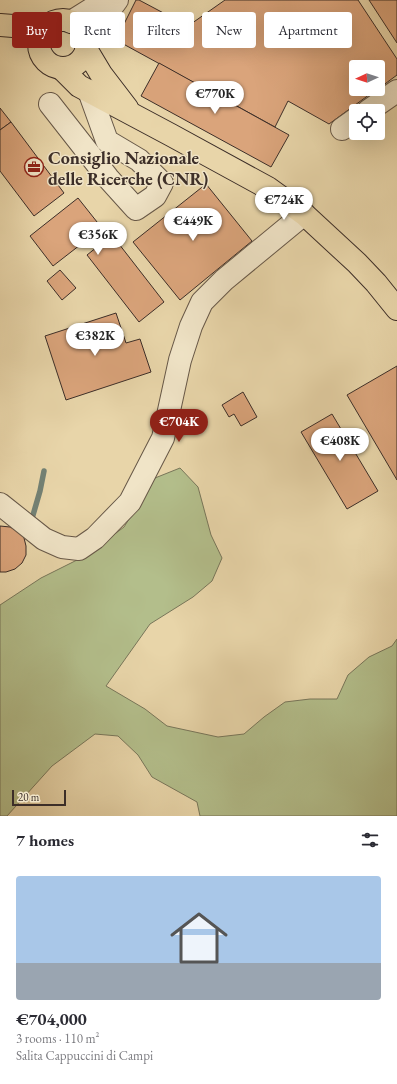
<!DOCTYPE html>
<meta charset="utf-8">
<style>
body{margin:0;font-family:"EB Garamond",serif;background:#f7f7f7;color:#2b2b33;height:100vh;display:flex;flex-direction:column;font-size:15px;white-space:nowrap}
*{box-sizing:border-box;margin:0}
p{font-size:13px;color:#7c7c81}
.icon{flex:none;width:22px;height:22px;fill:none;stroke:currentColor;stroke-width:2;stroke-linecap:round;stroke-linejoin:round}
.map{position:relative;height:816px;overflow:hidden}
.sheet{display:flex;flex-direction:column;background:#fff;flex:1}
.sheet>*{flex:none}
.guide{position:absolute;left:12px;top:12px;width:373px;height:36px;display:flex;gap:8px}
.needle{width:26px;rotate:267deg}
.tools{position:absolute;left:349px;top:60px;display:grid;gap:8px}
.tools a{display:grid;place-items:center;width:36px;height:36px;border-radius:4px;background:#fff;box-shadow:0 4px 16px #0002;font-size:20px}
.scale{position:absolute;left:12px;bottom:10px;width:54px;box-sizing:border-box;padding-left:4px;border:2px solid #3c2e28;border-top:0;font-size:11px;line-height:14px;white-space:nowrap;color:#3c2e28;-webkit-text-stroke:3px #f0e4c7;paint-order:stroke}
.price{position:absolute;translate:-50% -34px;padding:0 9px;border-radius:14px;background:#fff;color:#222;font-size:13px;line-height:26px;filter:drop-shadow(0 1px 2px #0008)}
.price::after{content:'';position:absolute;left:50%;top:24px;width:12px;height:9px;margin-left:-6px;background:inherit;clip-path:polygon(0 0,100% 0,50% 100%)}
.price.on{background:#8f2418;color:#fff}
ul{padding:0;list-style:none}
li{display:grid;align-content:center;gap:8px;height:212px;padding:0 16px}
li span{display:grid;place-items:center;height:124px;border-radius:4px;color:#555}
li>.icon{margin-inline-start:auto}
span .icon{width:72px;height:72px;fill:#fffc;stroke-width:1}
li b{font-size:17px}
h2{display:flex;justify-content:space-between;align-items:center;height:48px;padding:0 16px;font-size:17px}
.chip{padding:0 14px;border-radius:4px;background:#fff;box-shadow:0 4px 16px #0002;font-size:14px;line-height:36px}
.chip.on{background:#8f2418;color:#fff}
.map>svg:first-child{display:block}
.green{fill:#b3be8b;stroke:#78765a}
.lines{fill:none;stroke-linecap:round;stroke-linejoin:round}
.stream{stroke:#738174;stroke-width:5.5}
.building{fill:#daa47b;stroke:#3c2e28}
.minor-casing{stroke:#675848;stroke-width:24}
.major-casing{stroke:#3c2e28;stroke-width:24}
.minor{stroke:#f0e4c7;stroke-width:22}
.major{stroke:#e8d5a9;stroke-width:22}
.labels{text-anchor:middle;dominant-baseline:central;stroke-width:3;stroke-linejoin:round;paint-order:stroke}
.poi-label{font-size:18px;font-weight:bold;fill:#3c2e28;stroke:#f0e4c7;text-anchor:start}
</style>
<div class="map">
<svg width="397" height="816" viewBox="0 0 397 816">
<rect width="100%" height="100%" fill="#e8d5a9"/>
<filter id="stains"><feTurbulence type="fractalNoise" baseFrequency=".005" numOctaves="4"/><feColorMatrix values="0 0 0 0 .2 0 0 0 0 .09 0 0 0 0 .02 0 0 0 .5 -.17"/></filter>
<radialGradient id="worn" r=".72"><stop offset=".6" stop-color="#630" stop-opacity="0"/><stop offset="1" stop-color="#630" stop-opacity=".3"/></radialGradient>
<polygon class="green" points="180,468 198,487 211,535 222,558 212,581 193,597 150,624 106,686 145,709 167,726 218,737 244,734 264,717 285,702 310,699 337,699 348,675 369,657 392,646 397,639 397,816 200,816 197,802 152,777 138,755 118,736 95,734 52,766 7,816 0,816 0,605 41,578 87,555 124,527 155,478"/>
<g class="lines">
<polyline class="stream" points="31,522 40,491 44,471"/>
</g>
<g class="building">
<polygon points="136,0 139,0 188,26 225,0 358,0 397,59 397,75 378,89 378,67 356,67 356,89 377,89 329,124 288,101 275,127 116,40"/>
<polygon points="369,0 397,0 397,43"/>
<polygon points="159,63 289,135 271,167 141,96"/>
<polygon points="0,108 11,122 0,130"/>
<polygon points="11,122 64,193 34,216 0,171 0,130"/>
<polygon points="206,184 252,241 180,300 133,242"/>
<polygon points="78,198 109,237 112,235 164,302 139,322 87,255 97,247 89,238 53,266 30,236"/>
<polygon points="60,270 76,288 62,300 47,281"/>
<polygon points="116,313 126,343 140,339 151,372 66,400 45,336"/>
<polygon points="397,366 397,480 347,395"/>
<polygon points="243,392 257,417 241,426 234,414 229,417 222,405"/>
<polygon points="332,414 378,491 347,509 301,432"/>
<polygon points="0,526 10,527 18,531 24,538 26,546 26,555 22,563 15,569 6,572 0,572"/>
</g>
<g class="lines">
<g class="minor-casing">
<g id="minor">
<polyline points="71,22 106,0"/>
<polyline points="87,41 117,0"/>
<polyline points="50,104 108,178 136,209 155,196 162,183 139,160 107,141 89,91"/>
<polyline points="368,111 397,91"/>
<polyline points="342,129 356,119"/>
<polyline points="0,504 44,539 62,547 79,549 95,538 130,502 163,438 180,360 191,326 202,302 224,280 304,214"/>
</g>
</g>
<g class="major-casing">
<g id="major">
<circle cx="63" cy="44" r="24"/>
<polyline points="0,25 13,26 48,25"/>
<polyline points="86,49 101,74 127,108"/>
<polyline points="62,69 79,86 171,135 268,188 304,214 357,263 376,283 397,309"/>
</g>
</g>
<use href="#minor" class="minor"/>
<use href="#major" class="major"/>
</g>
<defs>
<g id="office-ring" transform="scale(1)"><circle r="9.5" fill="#f0e4c7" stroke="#8f2418" stroke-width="1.5"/><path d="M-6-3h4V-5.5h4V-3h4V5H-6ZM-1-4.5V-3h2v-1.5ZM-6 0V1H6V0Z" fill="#8f2418"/></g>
</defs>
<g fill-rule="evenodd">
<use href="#office-ring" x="34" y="167"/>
</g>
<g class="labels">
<g class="poi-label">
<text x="48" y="157">Consiglio Nazionale<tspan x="48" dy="21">delle Ricerche (CNR)</tspan></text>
</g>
</g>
<rect width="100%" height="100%" filter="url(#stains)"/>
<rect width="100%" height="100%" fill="url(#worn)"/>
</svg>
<div class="tools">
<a><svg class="needle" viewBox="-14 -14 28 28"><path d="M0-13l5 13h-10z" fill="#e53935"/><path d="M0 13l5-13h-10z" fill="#7c7c81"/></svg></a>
<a><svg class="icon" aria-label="locate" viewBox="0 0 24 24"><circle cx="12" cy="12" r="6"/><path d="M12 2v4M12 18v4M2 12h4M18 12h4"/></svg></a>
</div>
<div class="scale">20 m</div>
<b class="price" style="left:215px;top:115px">€770K</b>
<b class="price" style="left:284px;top:221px">€724K</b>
<b class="price" style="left:193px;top:242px">€449K</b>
<b class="price" style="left:98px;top:256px">€356K</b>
<b class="price" style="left:95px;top:357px">€382K</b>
<b class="price on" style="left:179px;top:443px">€704K</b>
<b class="price" style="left:340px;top:462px">€408K</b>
<div class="guide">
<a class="chip on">Buy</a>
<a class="chip">Rent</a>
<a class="chip">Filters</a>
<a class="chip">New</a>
<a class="chip">Apartment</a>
</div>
</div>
<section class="sheet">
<h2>7 homes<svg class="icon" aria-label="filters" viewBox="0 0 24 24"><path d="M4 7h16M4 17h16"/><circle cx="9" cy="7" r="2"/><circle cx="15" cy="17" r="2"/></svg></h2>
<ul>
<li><span style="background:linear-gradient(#a9c7e8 70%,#9aa5b1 0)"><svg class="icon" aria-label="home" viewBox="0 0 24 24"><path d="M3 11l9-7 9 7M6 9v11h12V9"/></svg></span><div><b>€704,000</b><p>3 rooms · 110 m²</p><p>Salita Cappuccini di Campi</p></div></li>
</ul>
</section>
